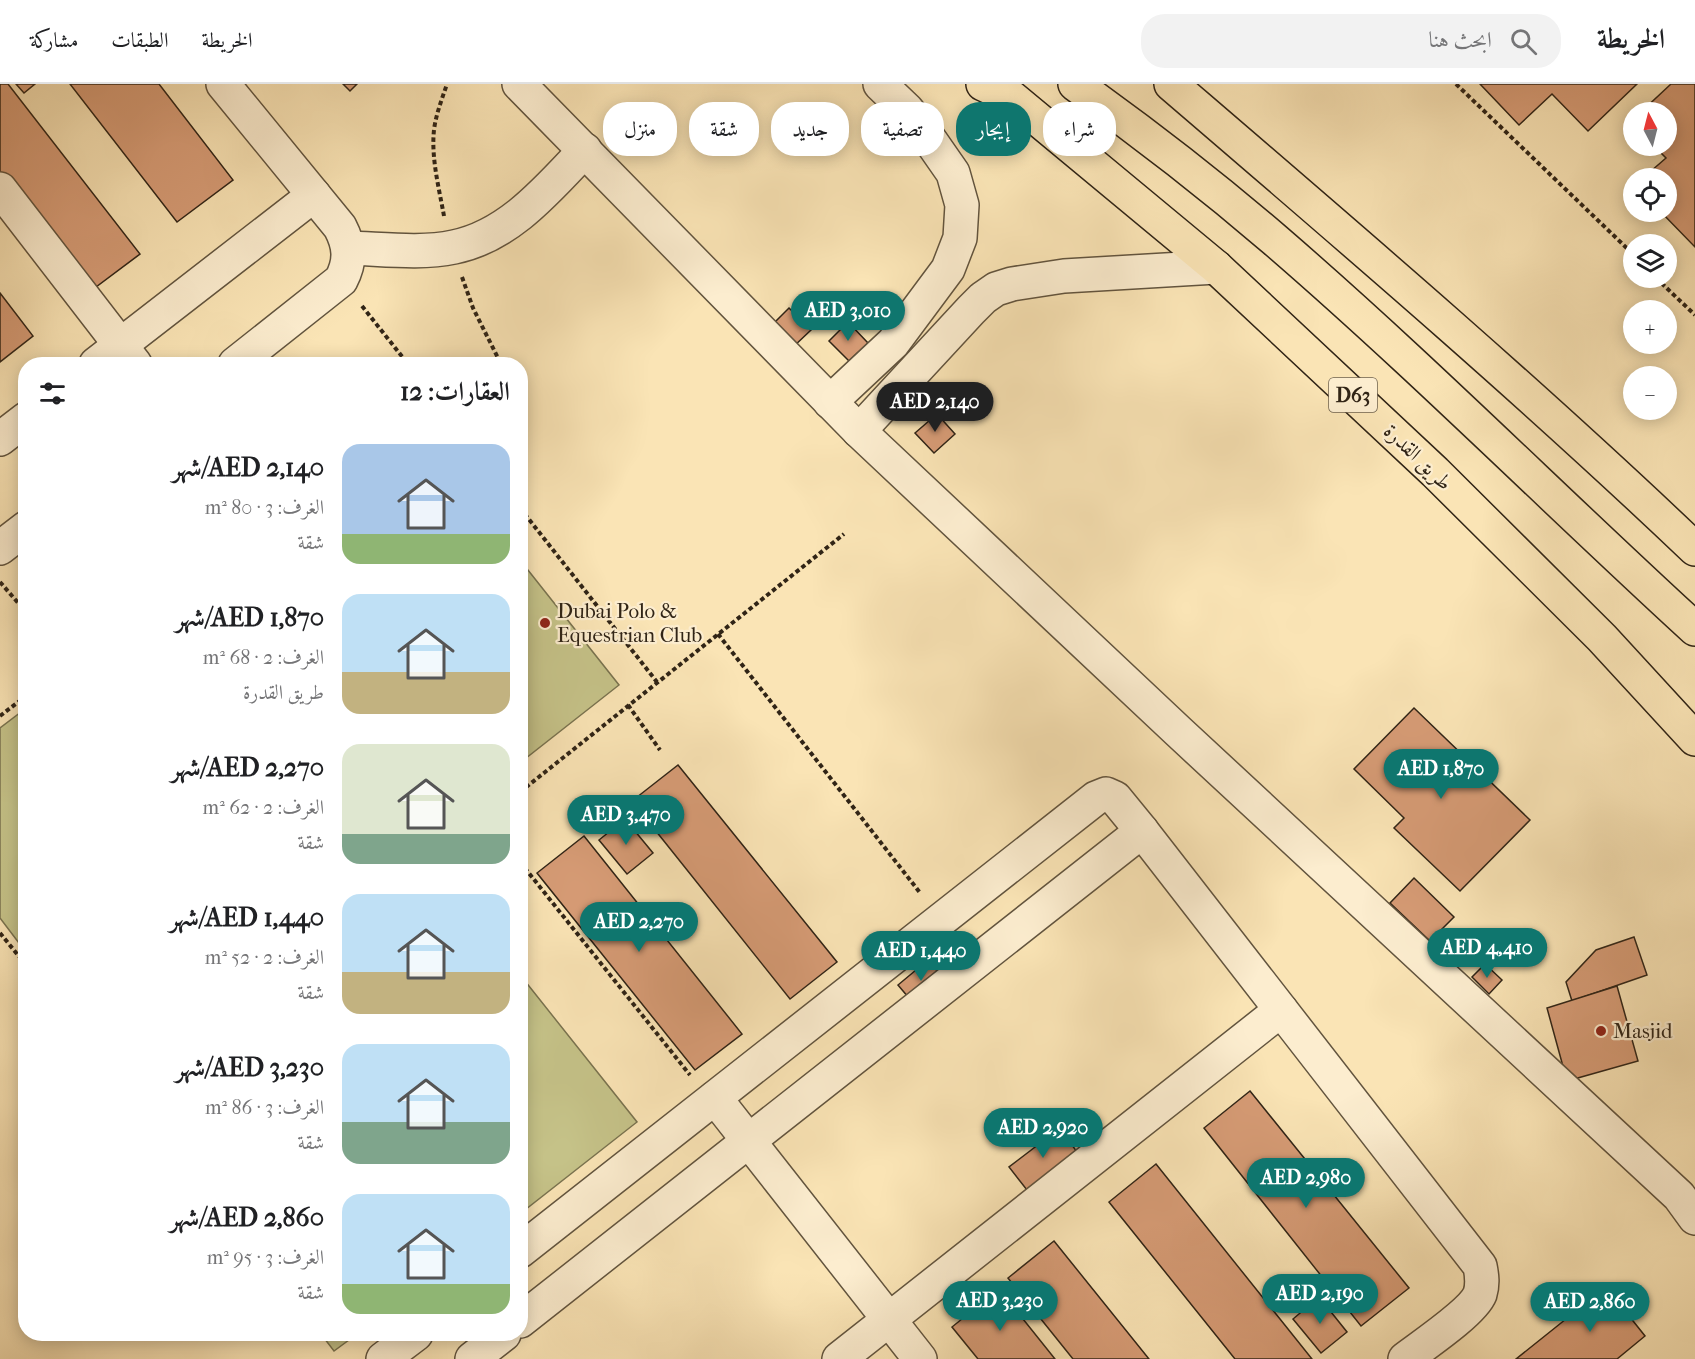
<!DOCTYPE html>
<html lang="ar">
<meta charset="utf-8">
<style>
body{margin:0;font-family:"IM FELL French Canon",Amiri,serif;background:#f2f2f2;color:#202124;direction:rtl;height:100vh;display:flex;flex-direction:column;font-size:22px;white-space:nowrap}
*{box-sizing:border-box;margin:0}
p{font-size:20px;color:#757577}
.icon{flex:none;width:33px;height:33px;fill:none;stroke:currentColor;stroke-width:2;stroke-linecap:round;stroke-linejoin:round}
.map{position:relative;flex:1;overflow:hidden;direction:ltr}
.side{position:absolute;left:18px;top:273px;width:510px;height:984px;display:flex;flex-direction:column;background:#fff;border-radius:24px;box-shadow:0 3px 15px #0003;direction:rtl}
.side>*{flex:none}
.banner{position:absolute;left:546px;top:18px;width:570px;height:54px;direction:rtl;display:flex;gap:12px}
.needle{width:39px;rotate:353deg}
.buttons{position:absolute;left:1623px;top:18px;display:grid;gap:12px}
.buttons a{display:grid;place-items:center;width:54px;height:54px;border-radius:50%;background:#fff;box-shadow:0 3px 15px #0003;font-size:30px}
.price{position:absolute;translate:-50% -51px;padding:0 14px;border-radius:21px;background:#0f766e;color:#fff;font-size:20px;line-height:39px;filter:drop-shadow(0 2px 3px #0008)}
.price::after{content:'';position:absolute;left:50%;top:36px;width:18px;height:14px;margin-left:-9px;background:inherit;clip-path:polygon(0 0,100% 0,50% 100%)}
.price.on{background:#222;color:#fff}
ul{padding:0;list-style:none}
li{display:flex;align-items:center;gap:18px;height:150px;padding:0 18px}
li span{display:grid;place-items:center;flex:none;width:168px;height:120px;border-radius:18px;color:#555}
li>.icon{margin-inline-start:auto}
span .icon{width:72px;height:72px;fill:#fffc;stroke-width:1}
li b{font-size:26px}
h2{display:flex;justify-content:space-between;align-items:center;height:72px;padding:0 18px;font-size:26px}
.tag{padding:0 21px;border-radius:24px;background:#fff;box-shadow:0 3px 15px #0003;font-size:21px;line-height:54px}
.tag.on{background:#0f766e;color:#fff}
header{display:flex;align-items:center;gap:36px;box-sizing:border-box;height:84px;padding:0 30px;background:#fff;border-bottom:2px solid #e0e0e0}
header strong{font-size:28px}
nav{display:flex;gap:33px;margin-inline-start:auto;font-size:21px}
.search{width:420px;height:54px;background:#f2f2f2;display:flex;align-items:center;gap:15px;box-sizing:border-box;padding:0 21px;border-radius:24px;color:#757577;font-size:22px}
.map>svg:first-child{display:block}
.green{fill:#c5c288;stroke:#7a734f;stroke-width:1.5}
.building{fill:#d69b75;stroke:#302416;stroke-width:1.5}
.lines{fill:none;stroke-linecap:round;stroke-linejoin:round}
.minor-casing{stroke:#62543e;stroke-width:36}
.major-casing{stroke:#302416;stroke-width:36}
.path{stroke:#302416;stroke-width:4;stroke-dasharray:4.5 3;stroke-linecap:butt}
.minor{stroke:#fcedcf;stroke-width:33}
.major{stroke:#fae4b5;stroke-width:33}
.poi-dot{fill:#8f2418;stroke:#fcedcf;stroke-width:2}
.labels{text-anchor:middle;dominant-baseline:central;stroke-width:4.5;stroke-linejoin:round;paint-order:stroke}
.shield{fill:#fcedcf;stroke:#6d604e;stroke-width:1.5}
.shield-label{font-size:20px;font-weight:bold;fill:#302416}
.street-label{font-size:21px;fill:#302416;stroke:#fcedcf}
.poi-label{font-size:21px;fill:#302416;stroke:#fcedcf;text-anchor:start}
</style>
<header>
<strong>الخريطة</strong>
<div class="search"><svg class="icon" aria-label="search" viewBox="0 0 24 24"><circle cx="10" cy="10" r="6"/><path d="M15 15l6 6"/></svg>ابحث هنا</div>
<nav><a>الخريطة</a><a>الطبقات</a><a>مشاركة</a></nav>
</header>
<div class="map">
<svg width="1695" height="1275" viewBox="0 0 1695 1275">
<rect width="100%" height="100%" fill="#fae4b5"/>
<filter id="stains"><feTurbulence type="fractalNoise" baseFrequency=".00333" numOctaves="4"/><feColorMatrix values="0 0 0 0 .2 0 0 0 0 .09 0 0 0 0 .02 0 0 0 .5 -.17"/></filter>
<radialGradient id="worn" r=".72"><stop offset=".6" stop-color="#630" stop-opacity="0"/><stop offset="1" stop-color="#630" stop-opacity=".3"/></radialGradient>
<g class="green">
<polygon points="520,476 619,601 521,678 520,678"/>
<polygon points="25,625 25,867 0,834 0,644"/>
<polygon points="521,892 637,1038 521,1129 520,1129"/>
<polygon points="321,1250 357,1250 334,1267"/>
</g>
<g class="building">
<polygon points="0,0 8,0 140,170 84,212 0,99"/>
<polygon points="16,0 35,0 24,9"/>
<polygon points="70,0 159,0 233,96 177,138"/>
<polygon points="343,0 357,0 350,7"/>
<polygon points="1480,0 1637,0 1588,47 1552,10 1519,41"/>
<polygon points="1671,0 1695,0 1695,163 1661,128 1666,128 1666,94 1643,94 1666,74 1654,62 1666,62 1666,28 1641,28"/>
<polygon points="0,209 33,252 0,278"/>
<polygon points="789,224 811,246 792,264 770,243"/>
<polygon points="848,238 868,259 849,277 829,257"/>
<polygon points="937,330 955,350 934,369 915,349"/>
<polygon points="1414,624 1530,736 1460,807 1394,744 1404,734 1354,685"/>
<polygon points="678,681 837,878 790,915 632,717"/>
<polygon points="625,735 653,769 627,790 599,756"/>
<polygon points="584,752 742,950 695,986 537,789"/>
<polygon points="1414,794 1454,833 1430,857 1390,819"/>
<polygon points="1634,853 1647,891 1572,917 1566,898 1596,866"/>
<polygon points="928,876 944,895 914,920 898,901"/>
<polygon points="1485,880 1502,896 1489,910 1472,893"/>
<polygon points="1617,902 1638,977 1567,997 1547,924"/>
<polygon points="1250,1007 1409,1204 1361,1242 1204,1044"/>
<polygon points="1060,1044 1077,1068 1027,1106 1009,1083"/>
<polygon points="1156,1080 1312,1275 1235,1275 1109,1118"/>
<polygon points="1054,1157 1149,1275 1073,1275 1008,1194"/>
<polygon points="1606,1203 1645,1252 1617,1275 1516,1275"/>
<polygon points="999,1205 1055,1275 978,1275 952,1243"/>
<polygon points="1319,1213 1347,1248 1321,1269 1293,1235"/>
</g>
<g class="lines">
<g class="minor-casing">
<g id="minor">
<path d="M 223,0 L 340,143 C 350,162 351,177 341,196 L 235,280"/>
<polyline points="519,0 859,347 1179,648 1679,1112 1695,1134"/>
<polyline points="0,105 135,280"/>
<path d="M 348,164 C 383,165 421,170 454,163 C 509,152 548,105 585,66"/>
<polyline points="96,280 314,111"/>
<polyline points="830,318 893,259 948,185 960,154 962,121 953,89 921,43 907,26 880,0"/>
<polyline points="859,347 971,226 983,214 996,205 1012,200 1064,192 1216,183"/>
<polyline points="0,355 26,335"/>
<polyline points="0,464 26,444"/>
<polyline points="715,1014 920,1275"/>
<path d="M 520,1167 L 1096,714 L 1106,710 L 1115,714 L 1142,747 L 1480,1182 C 1482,1192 1483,1200 1480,1210 C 1473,1228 1422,1262 1405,1275"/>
<polyline points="520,1237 1142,747"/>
<polyline points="383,1275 416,1250"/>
<polyline points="472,1275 504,1250"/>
<polyline points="839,1275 1281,926"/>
</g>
</g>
<g class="major-casing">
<g id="major">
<polyline points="983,0 1011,13 1216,183 1435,388 1602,554 1695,655"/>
<path d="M 1075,0 C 1144,49 1211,101 1275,156 C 1420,281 1554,416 1695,545"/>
<path d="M 1171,0 C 1348,152 1526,304 1695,465"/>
</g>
</g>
<g class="path">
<polyline points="1456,0 1634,171"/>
<path d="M 444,132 C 439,104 431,74 434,46 C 436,30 442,15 447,0"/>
<polyline points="462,193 473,224 501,280"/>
<polyline points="1656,194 1695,231"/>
<polyline points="362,222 408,280"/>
<polyline points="520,310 522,311"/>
<polyline points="520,424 657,598"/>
<polyline points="0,498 26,528"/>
<polyline points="718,550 921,810"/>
<polyline points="628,621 660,666"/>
<polyline points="0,632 26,612"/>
<polyline points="520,708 844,450"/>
<polyline points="520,778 690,991"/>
<polyline points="0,849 26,881"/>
</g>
<use href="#minor" class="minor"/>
<use href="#major" class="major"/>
</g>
<g class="poi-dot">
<circle cx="545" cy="539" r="6"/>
<circle cx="1601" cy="947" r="6"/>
</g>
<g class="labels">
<rect class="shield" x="1329" y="294" width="48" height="34" rx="4.5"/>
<g class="shield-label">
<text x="1353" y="311">D63</text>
</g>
<g class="street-label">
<text transform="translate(1418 373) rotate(44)">طريق القدرة</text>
</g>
<g class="poi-label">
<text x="557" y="527">Dubai Polo &amp;<tspan x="557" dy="24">Equestrian Club</tspan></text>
<text x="1613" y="947">Masjid</text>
</g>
</g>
<rect width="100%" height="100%" filter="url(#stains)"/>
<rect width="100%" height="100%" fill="url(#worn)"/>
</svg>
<div class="buttons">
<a><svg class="needle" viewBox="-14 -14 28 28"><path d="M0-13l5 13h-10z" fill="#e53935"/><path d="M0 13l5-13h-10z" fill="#757577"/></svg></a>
<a><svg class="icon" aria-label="locate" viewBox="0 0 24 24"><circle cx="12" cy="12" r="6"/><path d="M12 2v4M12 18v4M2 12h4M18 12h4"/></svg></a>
<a><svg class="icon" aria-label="layers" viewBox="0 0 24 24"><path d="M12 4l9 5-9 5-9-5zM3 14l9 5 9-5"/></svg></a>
<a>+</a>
<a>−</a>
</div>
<b class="price" style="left:848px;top:258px">AED 3,010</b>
<b class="price on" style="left:935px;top:349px">AED 2,140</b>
<b class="price" style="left:1441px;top:716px">AED 1,870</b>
<b class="price" style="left:626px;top:762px">AED 3,470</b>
<b class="price" style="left:639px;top:869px">AED 2,270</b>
<b class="price" style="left:1487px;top:895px">AED 4,410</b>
<b class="price" style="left:921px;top:898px">AED 1,440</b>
<b class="price" style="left:1043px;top:1075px">AED 2,920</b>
<b class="price" style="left:1306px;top:1125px">AED 2,980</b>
<b class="price" style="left:1320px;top:1241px">AED 2,190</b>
<b class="price" style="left:1000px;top:1248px">AED 3,230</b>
<b class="price" style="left:1590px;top:1249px">AED 2,860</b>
<div class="banner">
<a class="tag">شراء</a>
<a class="tag on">إيجار</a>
<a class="tag">تصفية</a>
<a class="tag">جديد</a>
<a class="tag">شقة</a>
<a class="tag">منزل</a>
</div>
<section class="side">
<h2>العقارات: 12<svg class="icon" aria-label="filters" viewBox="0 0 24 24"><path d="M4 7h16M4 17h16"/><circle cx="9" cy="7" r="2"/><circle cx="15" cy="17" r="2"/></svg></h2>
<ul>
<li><span style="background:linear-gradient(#a9c7e8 75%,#8fb573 0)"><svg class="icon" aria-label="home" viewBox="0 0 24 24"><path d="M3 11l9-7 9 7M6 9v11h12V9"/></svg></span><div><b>AED 2,140/شهر</b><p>الغرف: 3 · 80 m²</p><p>شقة</p></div></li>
<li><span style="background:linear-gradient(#bfe0f5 65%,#c2b280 0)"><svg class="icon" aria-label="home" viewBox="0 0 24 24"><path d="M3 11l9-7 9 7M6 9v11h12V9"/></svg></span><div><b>AED 1,870/شهر</b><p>الغرف: 2 · 68 m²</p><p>طريق القدرة</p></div></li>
<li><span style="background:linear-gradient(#dfe7d0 75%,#7fa58c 0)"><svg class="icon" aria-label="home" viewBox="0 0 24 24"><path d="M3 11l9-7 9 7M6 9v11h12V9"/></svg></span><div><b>AED 2,270/شهر</b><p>الغرف: 2 · 62 m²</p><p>شقة</p></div></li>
<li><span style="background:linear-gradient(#bfe0f5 65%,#c2b280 0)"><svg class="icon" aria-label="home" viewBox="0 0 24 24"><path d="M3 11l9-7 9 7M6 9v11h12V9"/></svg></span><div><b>AED 1,440/شهر</b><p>الغرف: 2 · 52 m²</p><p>شقة</p></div></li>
<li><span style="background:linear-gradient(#bfe0f5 65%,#7fa58c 0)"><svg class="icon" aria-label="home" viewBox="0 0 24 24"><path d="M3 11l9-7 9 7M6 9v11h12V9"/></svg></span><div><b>AED 3,230/شهر</b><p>الغرف: 3 · 86 m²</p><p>شقة</p></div></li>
<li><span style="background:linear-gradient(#bfe0f5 75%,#8fb573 0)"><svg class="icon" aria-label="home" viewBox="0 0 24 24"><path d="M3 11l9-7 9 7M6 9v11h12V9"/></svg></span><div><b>AED 2,860/شهر</b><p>الغرف: 3 · 95 m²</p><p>شقة</p></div></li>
</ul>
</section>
</div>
